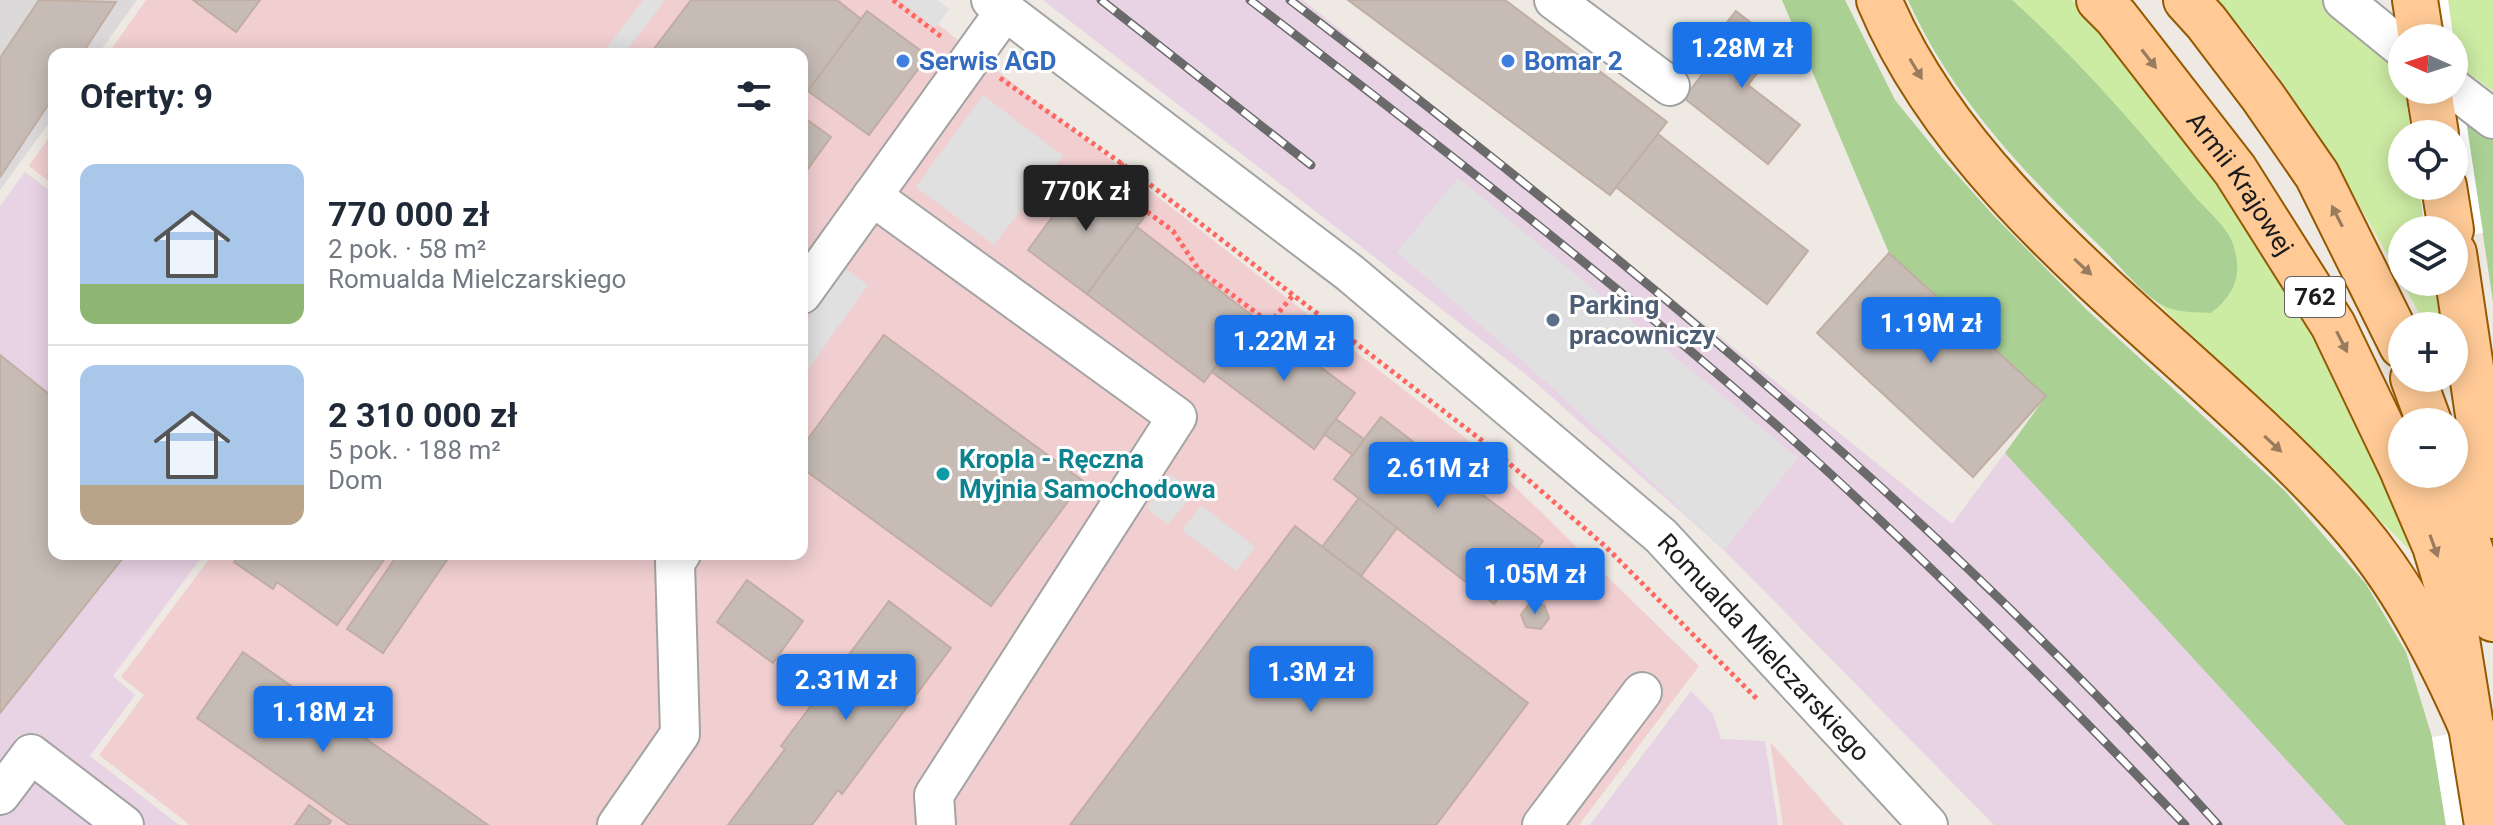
<!DOCTYPE html>
<html lang="pl">
<meta charset="utf-8">
<style>
body{margin:0;font-family:Roboto,sans-serif;background:#f2f2f3;color:#1f2937;height:100vh;display:flex;flex-direction:column;font-size:30px;white-space:nowrap}
*{box-sizing:border-box;margin:0}
p{font-size:26px;color:#747a83}
.icon{flex:none;width:44px;height:44px;fill:none;stroke:currentColor;stroke-width:2;stroke-linecap:round;stroke-linejoin:round}
.map{position:relative;flex:1;overflow:hidden}
.side{position:absolute;left:48px;top:48px;width:760px;height:512px;display:flex;flex-direction:column;background:#fff;border-radius:16px;box-shadow:0 4px 20px #0003}
.side>*{flex:none}
.needle{width:52px;rotate:273deg}
.buttons{position:absolute;left:2388px;top:24px;display:grid;gap:16px}
.buttons a{display:grid;place-items:center;width:80px;height:80px;border-radius:50%;background:#fff;box-shadow:0 4px 20px #0003;font-size:40px}
.price{position:absolute;translate:-50% -68px;padding:0 18px;border-radius:8px;background:#1a73e8;color:#fff;font-size:26px;line-height:52px;filter:drop-shadow(0 2px 4px #0008)}
.price::after{content:'';position:absolute;left:50%;top:48px;width:24px;height:18px;margin-left:-12px;background:inherit;clip-path:polygon(0 0,100% 0,50% 100%)}
.price.on{background:#222;color:#fff}
ul{padding:0;list-style:none}
li{display:flex;align-items:center;gap:24px;height:200px;padding:0 32px}
li+li{border-top:2px solid #e0e1e3}
li span{display:grid;place-items:center;flex:none;width:224px;height:160px;border-radius:16px;color:#555}
li>.icon{margin-inline-start:auto}
span .icon{width:96px;height:96px;fill:#fffc;stroke-width:1}
li b{font-size:34px}
h2{display:flex;justify-content:space-between;align-items:center;height:96px;padding:0 32px;font-size:34px}
.map>svg:first-child{display:block}
.residential{fill:#dbd9d9}
.commercial{fill:#f1cfd0}
.industrial{fill:#e8d3e5}
.grass{fill:#cceca4}
.forest{fill:#aad094}
.parking{fill:#e0e0e0}
.pier{fill:#fff}
.building{fill:#c6bbb5;stroke:#c1aea3;stroke-width:2}
.lines{fill:none;stroke-linecap:round;stroke-linejoin:round}
.minor-casing{stroke:#a3a3a3;stroke-width:42}
.major-casing{stroke:#955900;stroke-width:48}
.path{stroke:#ff6762;stroke-width:5;stroke-dasharray:4 4;stroke-linecap:butt}
.minor{stroke:#fff;stroke-width:38}
.major{stroke:#ffca96;stroke-width:44}
.rail-casing{stroke:#6a6a6a;stroke-width:9}
.rail{stroke:#fff;stroke-width:6;stroke-dasharray:18;stroke-linecap:butt}
.oneway{fill:#997c5f}
.shop-dot{fill:#3f7fe0;stroke:#fff;stroke-width:3}
.service-dot{fill:#5c6f8a;stroke:#fff;stroke-width:3}
.culture-dot{fill:#0f9aa8;stroke:#fff;stroke-width:3}
.labels{text-anchor:middle;dominant-baseline:central;stroke-width:6;stroke-linejoin:round;paint-order:stroke}
.shield{fill:#fff;stroke:#606060;stroke-width:2}
.shield-label{font-size:24px;font-weight:bold;fill:#1c1c1c}
.shop-label{font-size:26px;font-weight:bold;fill:#366cbe;stroke:#fff;text-anchor:start}
.street-label{font-size:26px;fill:#1c1c1c;stroke:#fff}
.service-label{font-size:26px;font-weight:bold;fill:#4e5e75;stroke:#fff;text-anchor:start}
.culture-label{font-size:26px;font-weight:bold;fill:#0d838f;stroke:#fff;text-anchor:start}
</style>
<div class="map">
<svg width="2493" height="825" viewBox="0 0 2493 825">
<rect width="100%" height="100%" fill="#eee9e2"/>
<polygon class="residential" points="0,0 137,0 98,54 54,54 54,116 0,190"/>
<g class="commercial">
<polygon points="146,0 907,0 1463,436 1699,666 1579,825 190,825 99,755 144,695 121,677 213,554 802,554 802,54 108,54"/>
<polygon points="54,130 54,185 29,166"/>
<polygon points="1770,742 1844,825 1783,825"/>
</g>
<g class="industrial">
<polygon points="1043,0 1303,0 1952,524 2005,453 2178,628 2351,825 1994,825 1724,550 1528,376"/>
<polygon points="25,172 54,194 54,554 204,554 113,676 135,695 90,756 179,825 0,825 0,206"/>
<polygon points="1691,691 1713,714 1721,739 1765,741 1778,825 1590,825"/>
</g>
<g class="grass">
<path d="M 1908,0 L 2072,0 L 2118,49 L 2236,192 L 2375,447 L 2410,550 C 2326,467 2242,385 2158,303 C 2065,212 1963,121 1908,0 Z"/>
<path d="M 2217,0 L 2322,0 L 2402,73 L 2402,90 L 2405,90 L 2411,134 L 2402,134 L 2402,186 L 2419,186 L 2425,230 L 2402,230 L 2402,282 L 2434,282 L 2443,326 L 2426,326 C 2364,213 2305,97 2217,0 Z"/>
<polygon points="2448,0 2493,0 2493,91 2458,66"/>
</g>
<g class="forest">
<polygon points="1782,0 1845,0 1895,100 1943,159 1994,216 2087,310 2285,491 2366,584 2406,652 2432,737 2446,825 2346,825 2005,453 2046,396 1889,253"/>
<path d="M 1908,0 L 2012,0 C 2078,59 2138,129 2195,197 C 2207,210 2228,228 2233,244 C 2243,275 2235,294 2211,313 C 2193,312 2172,313 2157,302 C 2136,287 2118,264 2100,246 C 2025,174 1951,96 1908,0 Z"/>
<polygon points="2465,115 2493,135 2493,302"/>
</g>
<g class="parking">
<polygon points="643,0 665,0 624,54 602,54"/>
<polygon points="899,0 937,0 949,9 935,28"/>
<polygon points="983,95 1063,156 994,245 916,187"/>
<polygon points="1458,178 1798,458 1724,550 1553,388 1397,252"/>
<polygon points="844,268 868,285 802,378 802,327"/>
<polygon points="1170,474 1194,492 1168,525 1147,508"/>
<polygon points="1201,505 1255,547 1236,571 1182,530"/>
</g>
<g class="pier">
<polygon points="2392,0 2448,0 2453,38 2402,38 2402,70"/>
<polygon points="2454,41 2483,233 2454,238 2454,230 2425,230 2419,186 2454,186 2454,134 2411,134 2405,90 2454,90"/>
<polygon points="2491,728 2493,825 2446,825 2432,737"/>
</g>
<g class="building">
<polygon points="39,0 116,2 82,54 54,54 54,96 0,177 0,58"/>
<polygon points="193,0 260,0 236,32"/>
<polygon points="691,0 837,0 861,19 802,99 802,54 650,54"/>
<polygon points="1348,0 1505,0 1667,122 1610,195"/>
<polygon points="867,11 928,56 869,135 808,91"/>
<polygon points="1736,11 1779,45 1748,85 1800,125 1768,164 1684,98 1715,58 1705,50"/>
<polygon points="802,116 831,137 802,177"/>
<polygon points="1658,134 1808,251 1767,304 1616,187"/>
<polygon points="1086,171 1145,216 1087,294 1028,250"/>
<polygon points="1137,227 1254,317 1204,382 1087,294"/>
<polygon points="1889,253 2046,396 1973,477 1817,333"/>
<polygon points="1254,317 1355,393 1314,449 1212,372"/>
<polygon points="884,335 1083,481 991,606 802,468 802,447"/>
<polygon points="0,355 54,398 54,554 126,554 0,713"/>
<polygon points="1381,417 1543,541 1494,604 1334,479"/>
<polygon points="1336,419 1364,439 1353,455 1324,434"/>
<polygon points="1359,498 1397,528 1361,576 1322,547"/>
<polygon points="1295,526 1528,703 1436,825 1070,825"/>
<polygon points="240,554 388,554 337,625 277,582 273,589 234,562"/>
<polygon points="398,554 451,554 383,653 347,629"/>
<polygon points="747,580 803,621 773,663 717,622"/>
<polygon points="889,601 951,648 842,794 838,790 812,825 728,825 785,749 781,746"/>
<polygon points="1529,604 1544,605 1549,618 1541,629 1526,627 1521,615"/>
<polygon points="243,652 488,825 349,825 197,718"/>
<polygon points="309,805 331,821 328,825 295,825"/>
</g>
<g class="lines">
<g class="minor-casing">
<g id="minor">
<path id="s1" d="M 991,0 L 1350,273 L 1661,536 L 1928,825"/>
<polyline points="1554,0 1670,86"/>
<polyline points="2343,0 2402,48"/>
<polyline points="2454,89 2493,119"/>
<polyline points="872,196 1177,417 934,795 936,825"/>
<polyline points="802,294 1005,11"/>
<polyline points="0,795 31,754 124,825"/>
<polyline points="617,825 680,734 675,562 681,554"/>
<polyline points="1542,825 1642,692"/>
</g>
</g>
<g class="major-casing">
<g id="major">
<path d="M 1879,0 C 1967,211 2198,351 2346,518 C 2402,581 2439,654 2473,731"/>
<path id="s2" d="M 2099,0 L 2116,17 L 2235,170 L 2333,325 L 2402,469"/>
<polyline points="2186,0 2206,22 2263,97 2317,175 2402,346"/>
<polyline points="2415,0 2421,38"/>
<polyline points="2429,90 2436,134"/>
<polyline points="2444,186 2451,230"/>
<polyline points="2454,253 2493,516"/>
<polyline points="2413,378 2429,422"/>
<polyline points="2404,474 2435,546 2450,596 2487,825"/>
<polyline points="2446,474 2493,619"/>
</g>
</g>
<g class="path">
<polyline points="893,0 943,38"/>
<polyline points="1000,78 1135,173 1489,446 1605,546 1758,700"/>
<polyline points="1121,163 1142,208 1173,231 1199,270 1314,356 1336,327"/>
<polyline points="1269,324 1294,294"/>
</g>
<use href="#minor" class="minor"/>
<use href="#major" class="major"/>
<g class="rail-casing">
<g id="rail">
<polyline points="1101,0 1311,165"/>
<path d="M 1250,0 C 1431,139 1611,279 1782,430 C 1923,556 2055,689 2185,825"/>
<path d="M 1290,0 C 1618,251 1941,517 2218,825"/>
</g>
</g>
<use href="#rail" class="rail"/>
</g>
<defs><path id="oneway-solid" d="M-6-.8H1V-3.2L6.5 0L1 3.2V.8H-6Z" transform="scale(2)"/></defs>
<g class="oneway">
<use href="#oneway-solid" transform="translate(2149 59) rotate(52)"/>
<use href="#oneway-solid" transform="translate(1916 69) rotate(59)"/>
<use href="#oneway-solid" transform="translate(2337 216) rotate(-117)"/>
<use href="#oneway-solid" transform="translate(2083 267) rotate(43)"/>
<use href="#oneway-solid" transform="translate(2342 342) rotate(63)"/>
<use href="#oneway-solid" transform="translate(2273 444) rotate(43)"/>
<use href="#oneway-solid" transform="translate(2434 546) rotate(70)"/>
</g>
<g class="shop-dot">
<circle cx="903" cy="61" r="8"/>
<circle cx="1508" cy="61" r="8"/>
</g>
<circle class="service-dot" cx="1553" cy="320" r="8"/>
<circle class="culture-dot" cx="943" cy="474" r="8"/>
<g class="labels">
<rect class="shield" x="2285" y="277" width="60" height="40" rx="6"/>
<g class="shield-label">
<text x="2315" y="297">762</text>
</g>
<g class="shop-label">
<text x="919" y="61">Serwis AGD</text>
<text x="1524" y="61">Bomar 2</text>
</g>
<g class="street-label">
<text stroke="none"><textPath href="#s2" startOffset="232">Armii Krajowej</textPath></text>
<text stroke="none"><textPath href="#s1" startOffset="1010">Romualda Mielczarskiego</textPath></text>
</g>
<g class="service-label">
<text x="1569" y="305">Parking<tspan x="1569" dy="30">pracowniczy</tspan></text>
</g>
<g class="culture-label">
<text x="959" y="459">Kropla - Ręczna<tspan x="959" dy="30">Myjnia Samochodowa</tspan></text>
</g>
</g>
</svg>
<div class="buttons">
<a><svg class="needle" viewBox="-14 -14 28 28"><path d="M0-13l5 13h-10z" fill="#e53935"/><path d="M0 13l5-13h-10z" fill="#747a83"/></svg></a>
<a><svg class="icon" aria-label="locate" viewBox="0 0 24 24"><circle cx="12" cy="12" r="6"/><path d="M12 2v4M12 18v4M2 12h4M18 12h4"/></svg></a>
<a><svg class="icon" aria-label="layers" viewBox="0 0 24 24"><path d="M12 4l9 5-9 5-9-5zM3 14l9 5 9-5"/></svg></a>
<a>+</a>
<a>−</a>
</div>
<b class="price" style="left:1742px;top:90px">1.28M zł</b>
<b class="price on" style="left:1086px;top:233px">770K zł</b>
<b class="price" style="left:1931px;top:365px">1.19M zł</b>
<b class="price" style="left:1284px;top:383px">1.22M zł</b>
<b class="price" style="left:1438px;top:510px">2.61M zł</b>
<b class="price" style="left:1535px;top:616px">1.05M zł</b>
<b class="price" style="left:1311px;top:714px">1.3M zł</b>
<b class="price" style="left:846px;top:722px">2.31M zł</b>
<b class="price" style="left:323px;top:754px">1.18M zł</b>
<section class="side">
<h2>Oferty: 9<svg class="icon" aria-label="filters" viewBox="0 0 24 24"><path d="M4 7h16M4 17h16"/><circle cx="9" cy="7" r="2"/><circle cx="15" cy="17" r="2"/></svg></h2>
<ul>
<li><span style="background:linear-gradient(#a9c7e8 75%,#8fb573 0)"><svg class="icon" aria-label="home" viewBox="0 0 24 24"><path d="M3 11l9-7 9 7M6 9v11h12V9"/></svg></span><div><b>770 000 zł</b><p>2 pok. · 58 m²</p><p>Romualda Mielczarskiego</p></div></li>
<li><span style="background:linear-gradient(#a9c7e8 75%,#b9a48a 0)"><svg class="icon" aria-label="home" viewBox="0 0 24 24"><path d="M3 11l9-7 9 7M6 9v11h12V9"/></svg></span><div><b>2 310 000 zł</b><p>5 pok. · 188 m²</p><p>Dom</p></div></li>
</ul>
</section>
</div>
